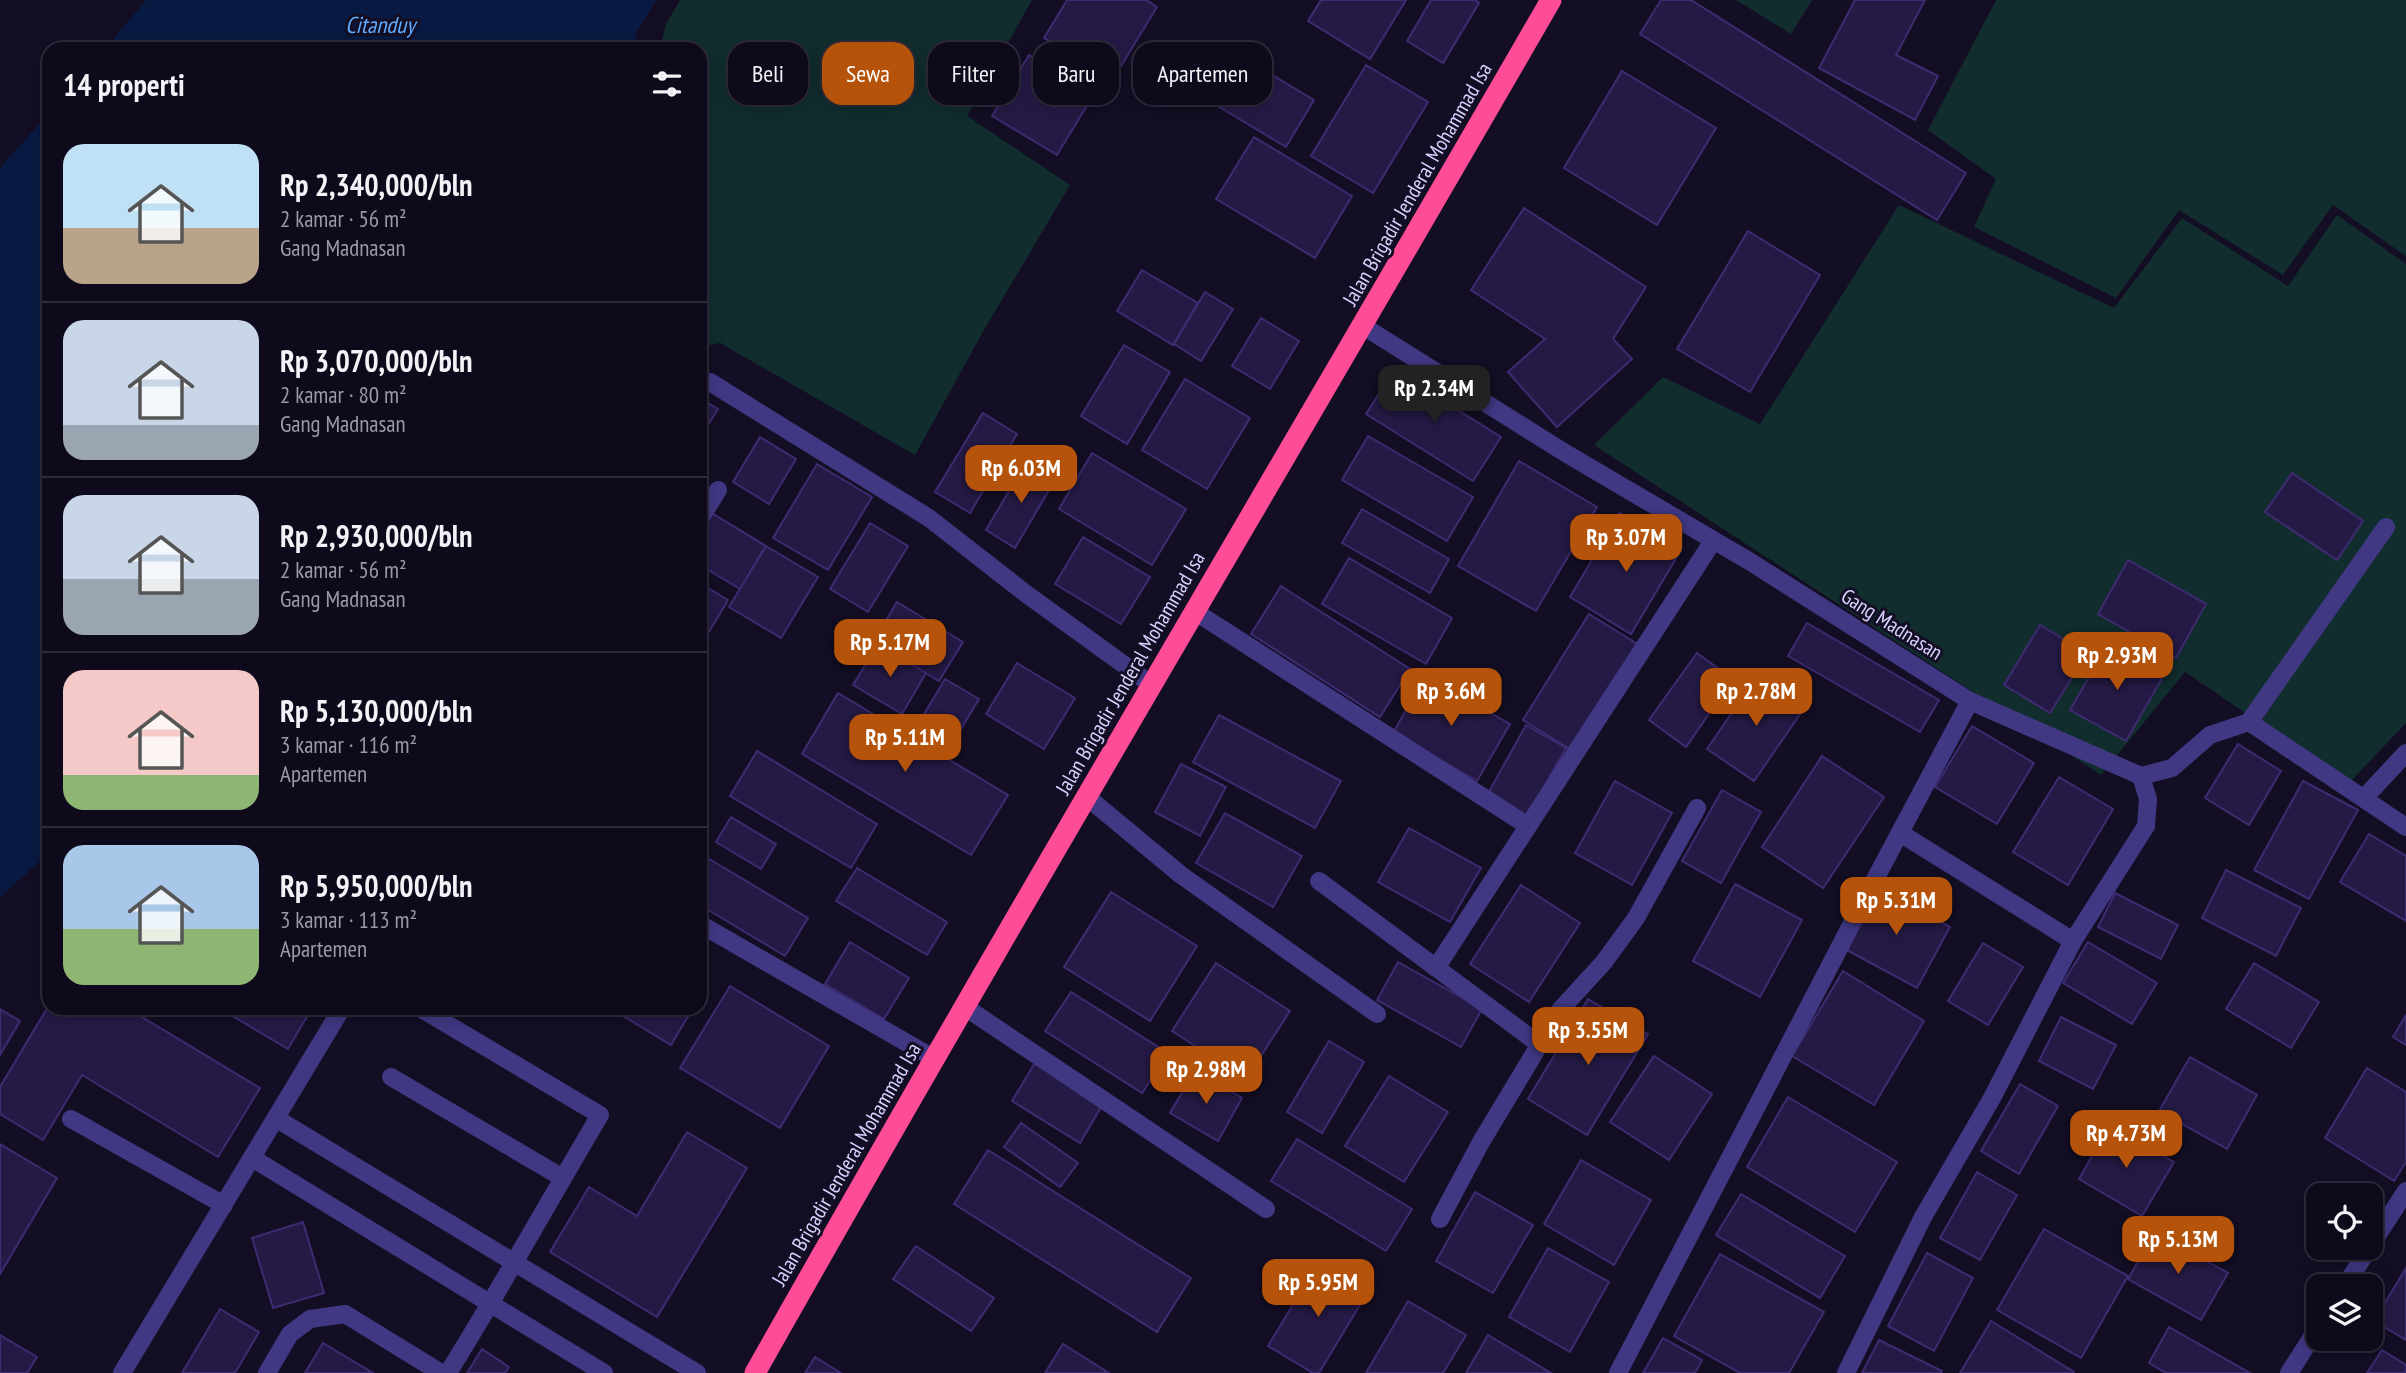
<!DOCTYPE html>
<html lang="id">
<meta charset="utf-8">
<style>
body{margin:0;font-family:"PT Sans Narrow",sans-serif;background:#171324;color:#f1f3f6;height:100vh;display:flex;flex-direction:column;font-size:26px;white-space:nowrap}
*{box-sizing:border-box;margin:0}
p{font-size:23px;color:#9b9aa3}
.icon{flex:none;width:38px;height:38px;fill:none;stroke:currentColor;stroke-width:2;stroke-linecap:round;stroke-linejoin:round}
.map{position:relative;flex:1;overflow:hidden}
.side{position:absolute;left:42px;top:42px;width:665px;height:973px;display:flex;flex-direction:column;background:#0e0a1b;border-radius:21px;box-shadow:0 4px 18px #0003,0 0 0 2px #2e2b3a}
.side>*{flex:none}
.guide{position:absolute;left:728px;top:42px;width:665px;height:63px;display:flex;gap:14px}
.controls{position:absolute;left:2306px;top:1183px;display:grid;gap:14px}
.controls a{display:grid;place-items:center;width:77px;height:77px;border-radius:14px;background:#0e0a1b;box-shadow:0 4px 18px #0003,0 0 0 2px #2e2b3a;font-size:35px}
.price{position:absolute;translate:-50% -60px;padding:0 16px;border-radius:14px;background:#b45309;color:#fff;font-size:23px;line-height:46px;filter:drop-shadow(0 2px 4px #0008)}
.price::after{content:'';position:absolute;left:50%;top:42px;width:21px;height:16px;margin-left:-10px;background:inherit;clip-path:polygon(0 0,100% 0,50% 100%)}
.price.on{background:#222;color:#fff}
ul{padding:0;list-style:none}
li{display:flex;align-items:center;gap:21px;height:175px;padding:0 21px}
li+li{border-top:2px solid #2e2b3a}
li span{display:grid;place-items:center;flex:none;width:196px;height:140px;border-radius:21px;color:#555}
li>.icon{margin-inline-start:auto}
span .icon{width:84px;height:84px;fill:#fffc;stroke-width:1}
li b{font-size:30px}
h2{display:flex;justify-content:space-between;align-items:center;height:84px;padding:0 21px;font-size:30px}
.chip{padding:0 24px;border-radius:21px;background:#0e0a1b;box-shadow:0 4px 18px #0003,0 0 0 2px #2e2b3a;font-size:24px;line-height:63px}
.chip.on{background:#b45309;color:#fff}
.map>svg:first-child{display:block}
.green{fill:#112d2e}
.water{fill:#091a42}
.building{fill:#251a45;stroke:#3e2b71;stroke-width:2}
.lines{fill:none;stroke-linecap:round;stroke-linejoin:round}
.minor{stroke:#403883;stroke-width:18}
.highway{stroke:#ff4c96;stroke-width:21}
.labels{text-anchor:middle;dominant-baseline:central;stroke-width:6;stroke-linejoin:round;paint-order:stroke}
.street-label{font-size:21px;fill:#d9d1ff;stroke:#130e24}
.water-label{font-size:23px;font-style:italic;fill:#5fabff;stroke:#130e24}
</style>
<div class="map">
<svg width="2406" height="1373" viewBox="0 0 2406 1373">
<rect width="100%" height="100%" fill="#130e24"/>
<g class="green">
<polygon points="680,0 1032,0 967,116 1070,185 984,330 915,455 720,343 700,347 700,49 660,49 666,24"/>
<polygon points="1736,0 1812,0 1791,34"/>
<polygon points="1996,0 2406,0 2406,256 2333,205 2283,275 2179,210 2116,298 1974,227 1996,179 1928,130"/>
<polygon points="1899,205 2114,308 2182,218 2288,286 2337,215 2406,264 2406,723 2349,783 2185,672 2101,775 1594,445 1663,377 1760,424"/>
</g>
<g class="water">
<polygon points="146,0 656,0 636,34 633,49 105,49"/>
<polygon points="49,113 49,853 0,897 0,168"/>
</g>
<g class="building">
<polygon points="1067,0 1146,0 1157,7 1113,79 1044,38"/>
<polygon points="1321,0 1406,0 1370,59 1308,21"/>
<polygon points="1431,0 1475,0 1479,3 1443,63 1407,41"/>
<polygon points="1661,0 1691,0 1966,173 1937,220 1640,34"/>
<polygon points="1855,0 1925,0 1896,55 1938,76 1915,120 1819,68"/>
<polygon points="1234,52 1314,100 1286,147 1206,99"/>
<polygon points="1029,55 1094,94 1057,155 992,116"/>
<polygon points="1366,65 1428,102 1373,193 1311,156"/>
<polygon points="1622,71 1716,128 1657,225 1564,168"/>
<polygon points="1254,137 1352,196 1315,258 1216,199"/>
<polygon points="1524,208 1646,287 1613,339 1632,359 1557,427 1508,372 1545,339 1471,290"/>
<polygon points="1748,231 1820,275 1750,392 1677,349"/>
<polygon points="1142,270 1198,303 1173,345 1117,311"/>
<polygon points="1205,292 1233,309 1201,361 1174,344"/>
<polygon points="1261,318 1299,341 1270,389 1232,366"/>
<polygon points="1124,345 1170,372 1127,444 1081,416"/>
<polygon points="1394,370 1501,437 1473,481 1366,414"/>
<polygon points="1185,379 1250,418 1207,489 1142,450"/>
<polygon points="700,398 718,409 701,436 700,436"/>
<polygon points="983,413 1017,434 970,513 935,492"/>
<polygon points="1368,436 1473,497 1447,541 1342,480"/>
<polygon points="760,437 796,459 769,504 733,482"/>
<polygon points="1092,453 1186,509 1152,565 1059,509"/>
<polygon points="1519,461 1597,507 1536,611 1458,566"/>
<polygon points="1026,462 1055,480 1015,548 986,530"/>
<polygon points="817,464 872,497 828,570 773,538"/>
<polygon points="2292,473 2363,521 2337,560 2265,512"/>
<polygon points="1362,509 1449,559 1430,593 1342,543"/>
<polygon points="710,512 766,546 740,589 700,565 700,529"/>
<polygon points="1620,513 1681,550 1631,634 1570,597"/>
<polygon points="870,523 908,546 868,612 830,589"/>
<polygon points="1083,537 1150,577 1121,624 1055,584"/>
<polygon points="766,546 818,577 781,638 729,607"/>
<polygon points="1349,558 1452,618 1426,664 1322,604"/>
<polygon points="2128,560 2206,604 2176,658 2098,614"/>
<polygon points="700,583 728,600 700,647"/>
<polygon points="1281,586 1410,669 1380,717 1251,634"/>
<polygon points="897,602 963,642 939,681 873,642"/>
<polygon points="1589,614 1639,645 1573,751 1523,720"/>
<polygon points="1807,623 1939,700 1920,732 1788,656"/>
<polygon points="2040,625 2087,653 2050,713 2004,685"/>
<polygon points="878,644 926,673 902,714 853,685"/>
<polygon points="2108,644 2164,675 2126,741 2070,710"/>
<polygon points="1697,653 1733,679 1686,747 1649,720"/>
<polygon points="1017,663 1075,698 1044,749 986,714"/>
<polygon points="1758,675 1805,707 1754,781 1707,749"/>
<polygon points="1425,676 1510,724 1477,781 1393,733"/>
<polygon points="945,679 979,699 953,742 920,721"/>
<polygon points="838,693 1008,795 971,855 802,754"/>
<polygon points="1219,715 1341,781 1315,828 1193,762"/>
<polygon points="1526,725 1566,748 1526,819 1486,797"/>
<polygon points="1972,726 2034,763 1997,824 1935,787"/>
<polygon points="2238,744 2281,771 2249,825 2205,798"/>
<polygon points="757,751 877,824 851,868 730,796"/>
<polygon points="1822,756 1884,797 1823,888 1762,847"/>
<polygon points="1181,764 1226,787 1200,836 1155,812"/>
<polygon points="2059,777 2113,809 2068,885 2013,852"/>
<polygon points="1615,781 1672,813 1632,885 1575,853"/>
<polygon points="2303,781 2358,810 2309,899 2254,870"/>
<polygon points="1722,790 1761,812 1721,883 1682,861"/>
<polygon points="1225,813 1302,856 1273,907 1196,863"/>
<polygon points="731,817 776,844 761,869 716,842"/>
<polygon points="1409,828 1481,868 1450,922 1378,882"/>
<polygon points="2369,834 2406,856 2406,921 2340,882"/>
<polygon points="701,854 808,918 785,956 700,905"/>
<polygon points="857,868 947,922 927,955 836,901"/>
<polygon points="2226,870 2301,908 2276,956 2202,918"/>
<polygon points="1735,884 1802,920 1760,997 1693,961"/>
<polygon points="1521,885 1580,923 1529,1002 1470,964"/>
<polygon points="1876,887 1950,927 1917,988 1843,948"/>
<polygon points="1111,892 1197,946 1150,1021 1064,967"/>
<polygon points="2115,893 2178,925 2161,959 2098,927"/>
<polygon points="850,942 909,978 884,1019 825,984"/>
<polygon points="2088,942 2157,983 2132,1024 2063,983"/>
<polygon points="1983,943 2023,967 1988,1025 1948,1001"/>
<polygon points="1398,962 1482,1009 1461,1047 1377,1000"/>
<polygon points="1216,963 1290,1011 1246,1079 1172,1031"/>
<polygon points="2254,963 2319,1002 2291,1048 2226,1009"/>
<polygon points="1843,971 1924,1021 1874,1105 1792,1056"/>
<polygon points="700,978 708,983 700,997"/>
<polygon points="730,986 829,1046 780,1128 680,1068"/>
<polygon points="1071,992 1168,1053 1142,1093 1045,1031"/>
<polygon points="1588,999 1648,1034 1587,1135 1528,1099"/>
<polygon points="49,1005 49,1008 127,1008 260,1088 218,1157 82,1075 43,1140 0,1114 0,1087"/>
<polygon points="219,1008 312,1008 288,1049"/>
<polygon points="610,1008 693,1008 671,1045"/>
<polygon points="0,1009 20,1021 0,1055"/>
<polygon points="2406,1015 2406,1045 2393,1037"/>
<polygon points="2061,1017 2116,1045 2093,1089 2039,1061"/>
<polygon points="1329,1041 1364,1062 1322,1133 1287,1112"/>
<polygon points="1654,1056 1712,1094 1669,1160 1610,1122"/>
<polygon points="2190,1057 2257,1095 2227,1149 2159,1111"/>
<polygon points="1036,1061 1104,1102 1080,1143 1012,1101"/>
<polygon points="2367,1068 2406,1092 2406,1162 2394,1181 2325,1138"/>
<polygon points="1195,1071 1242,1098 1218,1141 1170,1113"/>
<polygon points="1389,1076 1448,1112 1404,1182 1345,1146"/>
<polygon points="2020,1084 2058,1106 2019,1174 1981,1151"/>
<polygon points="1788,1097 1897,1162 1855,1232 1747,1167"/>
<polygon points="1021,1123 1078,1163 1060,1187 1004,1147"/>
<polygon points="2110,1125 2174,1162 2142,1216 2079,1179"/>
<polygon points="687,1132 747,1168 657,1317 550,1252 589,1187 637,1216"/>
<polygon points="1297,1139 1412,1209 1386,1251 1271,1181"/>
<polygon points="0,1144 57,1178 0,1274"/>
<polygon points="988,1150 1191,1278 1157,1332 954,1204"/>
<polygon points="1581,1160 1651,1200 1614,1265 1544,1224"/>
<polygon points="1977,1172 2017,1195 1980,1260 1940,1238"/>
<polygon points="1475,1192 1533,1225 1493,1293 1436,1261"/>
<polygon points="1741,1194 1845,1256 1820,1298 1716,1235"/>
<polygon points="303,1222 324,1293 273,1308 252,1238"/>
<polygon points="2044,1229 2128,1276 2081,1358 1997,1310"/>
<polygon points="2155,1232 2228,1273 2201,1320 2128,1279"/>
<polygon points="916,1246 994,1298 971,1331 893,1279"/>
<polygon points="1548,1248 1609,1282 1570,1352 1509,1317"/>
<polygon points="1927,1253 1973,1278 1934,1351 1888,1326"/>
<polygon points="1720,1254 1824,1312 1789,1373 1740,1373 1674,1336"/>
<polygon points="1318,1263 1367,1293 1319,1373 1313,1373 1268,1346"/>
<polygon points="2406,1268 2406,1340 2374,1321"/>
<polygon points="1408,1301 1466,1335 1443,1373 1366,1373"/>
<polygon points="220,1309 259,1332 235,1373 182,1373"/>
<polygon points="1991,1321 2074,1372 2073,1373 1960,1373"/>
<polygon points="2169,1327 2250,1373 2166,1373 2149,1363"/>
<polygon points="0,1335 37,1357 27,1373 0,1373"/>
<polygon points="1488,1335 1551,1373 1466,1373"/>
<polygon points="1663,1338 1702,1360 1695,1373 1643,1373"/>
<polygon points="1879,1340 1942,1371 1941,1373 1862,1373"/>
<polygon points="323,1343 373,1373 305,1373"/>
<polygon points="1063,1344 1109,1373 1045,1373"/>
<polygon points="482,1349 509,1367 505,1373 467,1373"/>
<polygon points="2382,1350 2406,1365 2406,1373 2367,1373"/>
<polygon points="815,1357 841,1373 805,1373"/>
</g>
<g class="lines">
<g class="minor">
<polyline points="1363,326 1567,454 1749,561 1970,701 2141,776 2172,768 2210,735 2249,722 2406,827"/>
<polyline points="710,382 929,518 1025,593 1152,685"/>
<polyline points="700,519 718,490"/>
<polyline points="1194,611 1528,826"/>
<polyline points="2249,722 2386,527"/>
<polyline points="1087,797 1181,875 1377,1014"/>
<polyline points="2364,798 2406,753"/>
<polyline points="1900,833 2073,941"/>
<polyline points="1319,881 1539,1044"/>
<polyline points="700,924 935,1059"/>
<polyline points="1436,968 1713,541"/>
<polyline points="965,1007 1266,1209"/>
<path d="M 420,1008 L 600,1115 C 549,1201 501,1288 448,1373"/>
<polyline points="391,1077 563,1178"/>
<polyline points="71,1119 224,1205"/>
<polyline points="277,1119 697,1373"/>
<polyline points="252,1158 604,1373"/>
<polyline points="1440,1219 1481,1142 1561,1009 1604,962 1636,918 1697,808"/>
<polyline points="2371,1245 2406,1191"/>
<polyline points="2345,1286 2369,1248"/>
<polyline points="122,1373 342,1008"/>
<polyline points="267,1373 290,1334 310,1319 345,1314 441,1373"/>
<polyline points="1618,1373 1872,885 1970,701"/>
<polyline points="1846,1373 1923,1217 1992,1098 2073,941 2146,826 2148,799 2141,776"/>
<polyline points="2289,1373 2319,1326"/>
</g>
<path class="highway" d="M 755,1373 C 1015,912 1287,458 1551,0"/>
</g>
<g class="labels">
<g class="street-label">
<text transform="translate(1417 184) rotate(-60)">Jalan Brigadir Jenderal Mohammad Isa</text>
<text transform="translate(1892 624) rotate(32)">Gang Madnasan</text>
<text transform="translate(1130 673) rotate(-60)">Jalan Brigadir Jenderal Mohammad Isa</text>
<text transform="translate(846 1164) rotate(-60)">Jalan Brigadir Jenderal Mohammad Isa</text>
</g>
<g class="water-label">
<text x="380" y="24">Citanduy</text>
</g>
</g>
</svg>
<div class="controls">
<a><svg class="icon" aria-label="locate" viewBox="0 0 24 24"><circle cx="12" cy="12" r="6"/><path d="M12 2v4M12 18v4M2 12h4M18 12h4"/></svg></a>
<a><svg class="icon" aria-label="layers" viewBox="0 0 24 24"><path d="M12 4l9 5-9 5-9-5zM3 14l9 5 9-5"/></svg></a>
</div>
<b class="price on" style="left:1434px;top:425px">Rp 2.34M</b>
<b class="price" style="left:1021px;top:505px">Rp 6.03M</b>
<b class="price" style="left:1626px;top:574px">Rp 3.07M</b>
<b class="price" style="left:890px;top:679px">Rp 5.17M</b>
<b class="price" style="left:2117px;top:692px">Rp 2.93M</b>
<b class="price" style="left:1451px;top:728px">Rp 3.6M</b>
<b class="price" style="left:1756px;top:728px">Rp 2.78M</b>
<b class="price" style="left:905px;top:774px">Rp 5.11M</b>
<b class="price" style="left:1896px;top:937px">Rp 5.31M</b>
<b class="price" style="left:1588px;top:1067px">Rp 3.55M</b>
<b class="price" style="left:1206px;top:1106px">Rp 2.98M</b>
<b class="price" style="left:2126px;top:1170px">Rp 4.73M</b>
<b class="price" style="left:2178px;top:1276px">Rp 5.13M</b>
<b class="price" style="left:1318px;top:1319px">Rp 5.95M</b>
<div class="guide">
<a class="chip">Beli</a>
<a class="chip on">Sewa</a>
<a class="chip">Filter</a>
<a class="chip">Baru</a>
<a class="chip">Apartemen</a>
</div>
<section class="side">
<h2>14 properti<svg class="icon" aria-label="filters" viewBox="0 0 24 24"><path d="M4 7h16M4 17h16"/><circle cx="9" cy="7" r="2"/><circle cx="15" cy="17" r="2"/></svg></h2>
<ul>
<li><span style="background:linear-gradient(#bfe0f5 60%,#b9a48a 0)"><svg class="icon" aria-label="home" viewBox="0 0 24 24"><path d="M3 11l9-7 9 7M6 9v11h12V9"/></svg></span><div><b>Rp 2,340,000/bln</b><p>2 kamar · 56 m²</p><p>Gang Madnasan</p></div></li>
<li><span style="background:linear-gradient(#c9d6e8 75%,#9aa5b1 0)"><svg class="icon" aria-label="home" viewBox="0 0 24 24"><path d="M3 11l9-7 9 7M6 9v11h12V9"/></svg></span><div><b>Rp 3,070,000/bln</b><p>2 kamar · 80 m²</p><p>Gang Madnasan</p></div></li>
<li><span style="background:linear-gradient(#c9d6e8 60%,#9aa5b1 0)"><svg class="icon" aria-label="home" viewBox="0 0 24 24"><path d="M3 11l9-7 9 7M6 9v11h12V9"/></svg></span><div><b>Rp 2,930,000/bln</b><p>2 kamar · 56 m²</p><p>Gang Madnasan</p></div></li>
<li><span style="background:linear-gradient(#f6c9c9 75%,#8fb573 0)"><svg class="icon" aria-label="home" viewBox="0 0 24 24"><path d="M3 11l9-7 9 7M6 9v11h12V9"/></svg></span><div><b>Rp 5,130,000/bln</b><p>3 kamar · 116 m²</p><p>Apartemen</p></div></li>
<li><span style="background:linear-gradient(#a9c7e8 60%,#8fb573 0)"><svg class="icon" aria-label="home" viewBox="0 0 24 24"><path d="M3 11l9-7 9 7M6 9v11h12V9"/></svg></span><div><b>Rp 5,950,000/bln</b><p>3 kamar · 113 m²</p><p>Apartemen</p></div></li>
</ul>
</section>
</div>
